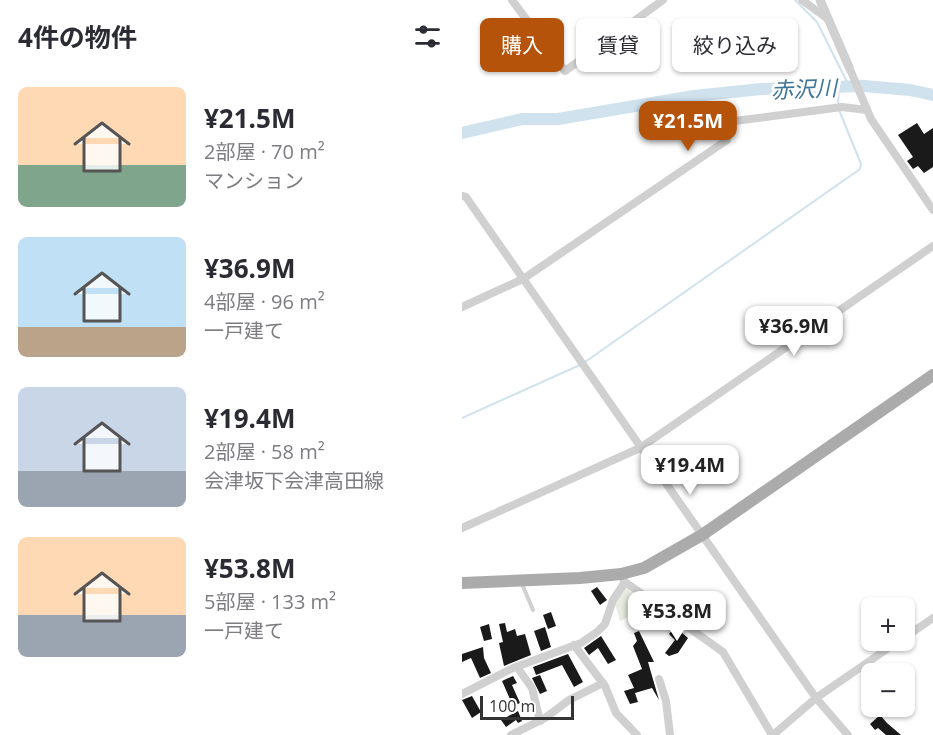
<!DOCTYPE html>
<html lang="ja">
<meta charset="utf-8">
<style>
body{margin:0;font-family:"Open Sans","Noto Sans JP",sans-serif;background:#f7f7f7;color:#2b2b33;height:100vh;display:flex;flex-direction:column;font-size:22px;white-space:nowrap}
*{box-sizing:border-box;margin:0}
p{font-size:20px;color:#7c7c81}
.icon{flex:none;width:33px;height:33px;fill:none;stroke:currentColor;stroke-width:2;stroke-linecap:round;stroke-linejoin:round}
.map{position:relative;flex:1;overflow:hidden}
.sheet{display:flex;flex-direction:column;background:#fff;width:462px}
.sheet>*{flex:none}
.banner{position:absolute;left:18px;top:18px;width:363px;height:54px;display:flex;gap:12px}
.fabs{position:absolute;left:399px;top:597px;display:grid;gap:12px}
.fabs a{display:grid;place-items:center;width:54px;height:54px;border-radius:9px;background:#fff;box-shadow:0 2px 4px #0004;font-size:30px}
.scale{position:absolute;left:18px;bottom:15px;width:94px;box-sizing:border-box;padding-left:6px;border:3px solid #333;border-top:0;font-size:16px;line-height:21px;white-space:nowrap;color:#333;-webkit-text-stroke:4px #fff;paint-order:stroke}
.price{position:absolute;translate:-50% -51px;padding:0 14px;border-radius:12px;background:#fff;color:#222;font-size:20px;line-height:39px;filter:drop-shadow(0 2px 3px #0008)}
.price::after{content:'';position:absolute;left:50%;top:36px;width:18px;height:14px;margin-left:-9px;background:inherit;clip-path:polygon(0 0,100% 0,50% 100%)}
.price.selected{background:#b45309;color:#fff}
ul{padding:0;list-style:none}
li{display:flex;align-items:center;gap:18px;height:150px;padding:0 18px}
li span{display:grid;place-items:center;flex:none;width:168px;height:120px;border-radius:9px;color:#555}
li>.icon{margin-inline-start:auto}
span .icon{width:72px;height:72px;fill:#fffc;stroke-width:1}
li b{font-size:26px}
h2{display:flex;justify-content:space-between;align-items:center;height:72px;padding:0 18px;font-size:26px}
.tag{padding:0 21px;border-radius:9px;background:#fff;box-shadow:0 2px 4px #0004;font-size:21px;line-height:54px}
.tag.selected{background:#b45309;color:#fff}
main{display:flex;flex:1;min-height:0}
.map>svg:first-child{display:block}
.green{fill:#e6ecdf}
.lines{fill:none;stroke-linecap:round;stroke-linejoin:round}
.stream{stroke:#cfe2ee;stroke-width:2}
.river{stroke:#cfe2ee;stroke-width:12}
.building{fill:#1a1a1a}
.service{stroke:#d0d0d0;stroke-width:4}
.minor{stroke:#d0d0d0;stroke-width:8}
.tertiary{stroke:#d0d0d0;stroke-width:9}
.primary{stroke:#ababab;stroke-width:12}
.labels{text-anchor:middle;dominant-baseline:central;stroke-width:6;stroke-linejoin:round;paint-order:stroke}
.water-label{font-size:22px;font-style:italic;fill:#3f7597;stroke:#fff}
</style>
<main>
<section class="sheet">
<h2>4件の物件<svg class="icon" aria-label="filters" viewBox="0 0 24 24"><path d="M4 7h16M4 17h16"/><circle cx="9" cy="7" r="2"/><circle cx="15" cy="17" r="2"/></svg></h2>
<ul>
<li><span style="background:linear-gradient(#ffd9b3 65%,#7fa58c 0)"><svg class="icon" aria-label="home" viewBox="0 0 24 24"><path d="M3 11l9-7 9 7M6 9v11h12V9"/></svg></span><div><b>¥21.5M</b><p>2部屋 · 70 m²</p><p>マンション</p></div></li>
<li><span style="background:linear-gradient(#bfe0f5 75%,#b9a48a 0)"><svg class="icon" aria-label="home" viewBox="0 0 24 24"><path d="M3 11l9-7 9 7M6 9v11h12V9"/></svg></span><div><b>¥36.9M</b><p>4部屋 · 96 m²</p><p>一戸建て</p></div></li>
<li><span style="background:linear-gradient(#c9d6e8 70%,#9aa5b1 0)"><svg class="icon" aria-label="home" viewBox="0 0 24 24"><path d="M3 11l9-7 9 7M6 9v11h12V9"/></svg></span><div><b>¥19.4M</b><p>2部屋 · 58 m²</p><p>会津坂下会津高田線</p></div></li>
<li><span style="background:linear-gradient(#ffd9b3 65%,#9aa5b1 0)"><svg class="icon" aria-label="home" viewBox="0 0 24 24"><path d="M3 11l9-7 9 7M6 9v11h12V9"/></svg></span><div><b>¥53.8M</b><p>5部屋 · 133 m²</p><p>一戸建て</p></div></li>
</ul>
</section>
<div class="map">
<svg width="471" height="735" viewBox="0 0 471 735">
<rect width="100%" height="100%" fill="#fff"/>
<polygon class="green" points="163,587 186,607 158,621 153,604"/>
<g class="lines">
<g class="stream">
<polyline points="333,0 355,22 387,86"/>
<polyline points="376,104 377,87"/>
<polyline points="123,362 398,169 399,164 377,110"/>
<polyline points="0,418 118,365"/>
</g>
<polyline class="river" points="0,133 60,119 96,119 232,96 299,89 402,86 448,90 471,95"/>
</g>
<g class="building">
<polygon points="455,123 462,134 471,128 471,167 462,173 456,166 451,169 445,161 451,157 436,135"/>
<polygon points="135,587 145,600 138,605 129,591"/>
<polygon points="89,612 94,626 86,629 81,615"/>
<polygon points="43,623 45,632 53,629 55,636 63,634 69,655 42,666 37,643 41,642 37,624"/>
<polygon points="27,624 30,639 22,641 18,627"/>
<polygon points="83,627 89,647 79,651 72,631"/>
<polygon points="213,627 226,638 216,653 207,656 203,653 213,640 207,634"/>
<polygon points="177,631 192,662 186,662 197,700 190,688 173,693 176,702 168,704 162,691 172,688 166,675 180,669 171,646 175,641 172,633"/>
<polygon points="139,636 154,660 146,664 136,648 127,655 122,648"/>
<polygon points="21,647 22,658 29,673 18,678 9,658 0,662 0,654"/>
<polygon points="106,654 121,682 112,687 100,665 74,675 71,667"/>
<polygon points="78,675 85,691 78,694 70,678"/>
<polygon points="51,676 55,683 50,685 58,703 51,706 40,681"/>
<polygon points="10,696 19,712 10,718 0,700"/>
<polygon points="56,711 60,721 56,723 54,720 44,727 39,720"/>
<polygon points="418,715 425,723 439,735 424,735 416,728 413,730 408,724"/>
</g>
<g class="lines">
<polyline class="service" points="60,584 71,610"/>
<g class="minor">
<polyline points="50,0 103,71 201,0"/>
<polyline points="340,0 366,19"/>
<polyline points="387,67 409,119 471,210"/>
<polyline points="0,196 4,197 354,698 386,735"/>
<polyline points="0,307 61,279 265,140 265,122 380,107 405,110"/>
<polyline points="0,528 178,448 471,246"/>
<polyline points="159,574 163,582 261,652 310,735"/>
<polyline points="442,638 471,618"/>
<polyline points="112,645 143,686 154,713 175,735"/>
<polyline points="55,667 70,688 78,721"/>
<polyline points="197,679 204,701 208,735"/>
<polyline points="0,694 51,668 119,643 135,632 143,624 151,600 163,582"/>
<polyline points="49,735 83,718 107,700 141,683"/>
<polyline points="311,735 354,698 438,640"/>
</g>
<polyline class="tertiary" points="358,0 387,67"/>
<polyline class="primary" points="0,583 118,578 159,574 182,568 240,535 471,375"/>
</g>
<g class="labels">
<g class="water-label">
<text transform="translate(342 88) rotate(-2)">赤沢川</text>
</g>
</g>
</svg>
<div class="fabs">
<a>+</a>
<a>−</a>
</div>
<div class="scale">100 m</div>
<b class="price selected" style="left:226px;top:152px">¥21.5M</b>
<b class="price" style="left:332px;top:357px">¥36.9M</b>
<b class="price" style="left:228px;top:496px">¥19.4M</b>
<b class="price" style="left:215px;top:642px">¥53.8M</b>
<div class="banner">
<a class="tag selected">購入</a>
<a class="tag">賃貸</a>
<a class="tag">絞り込み</a>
</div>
</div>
</main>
